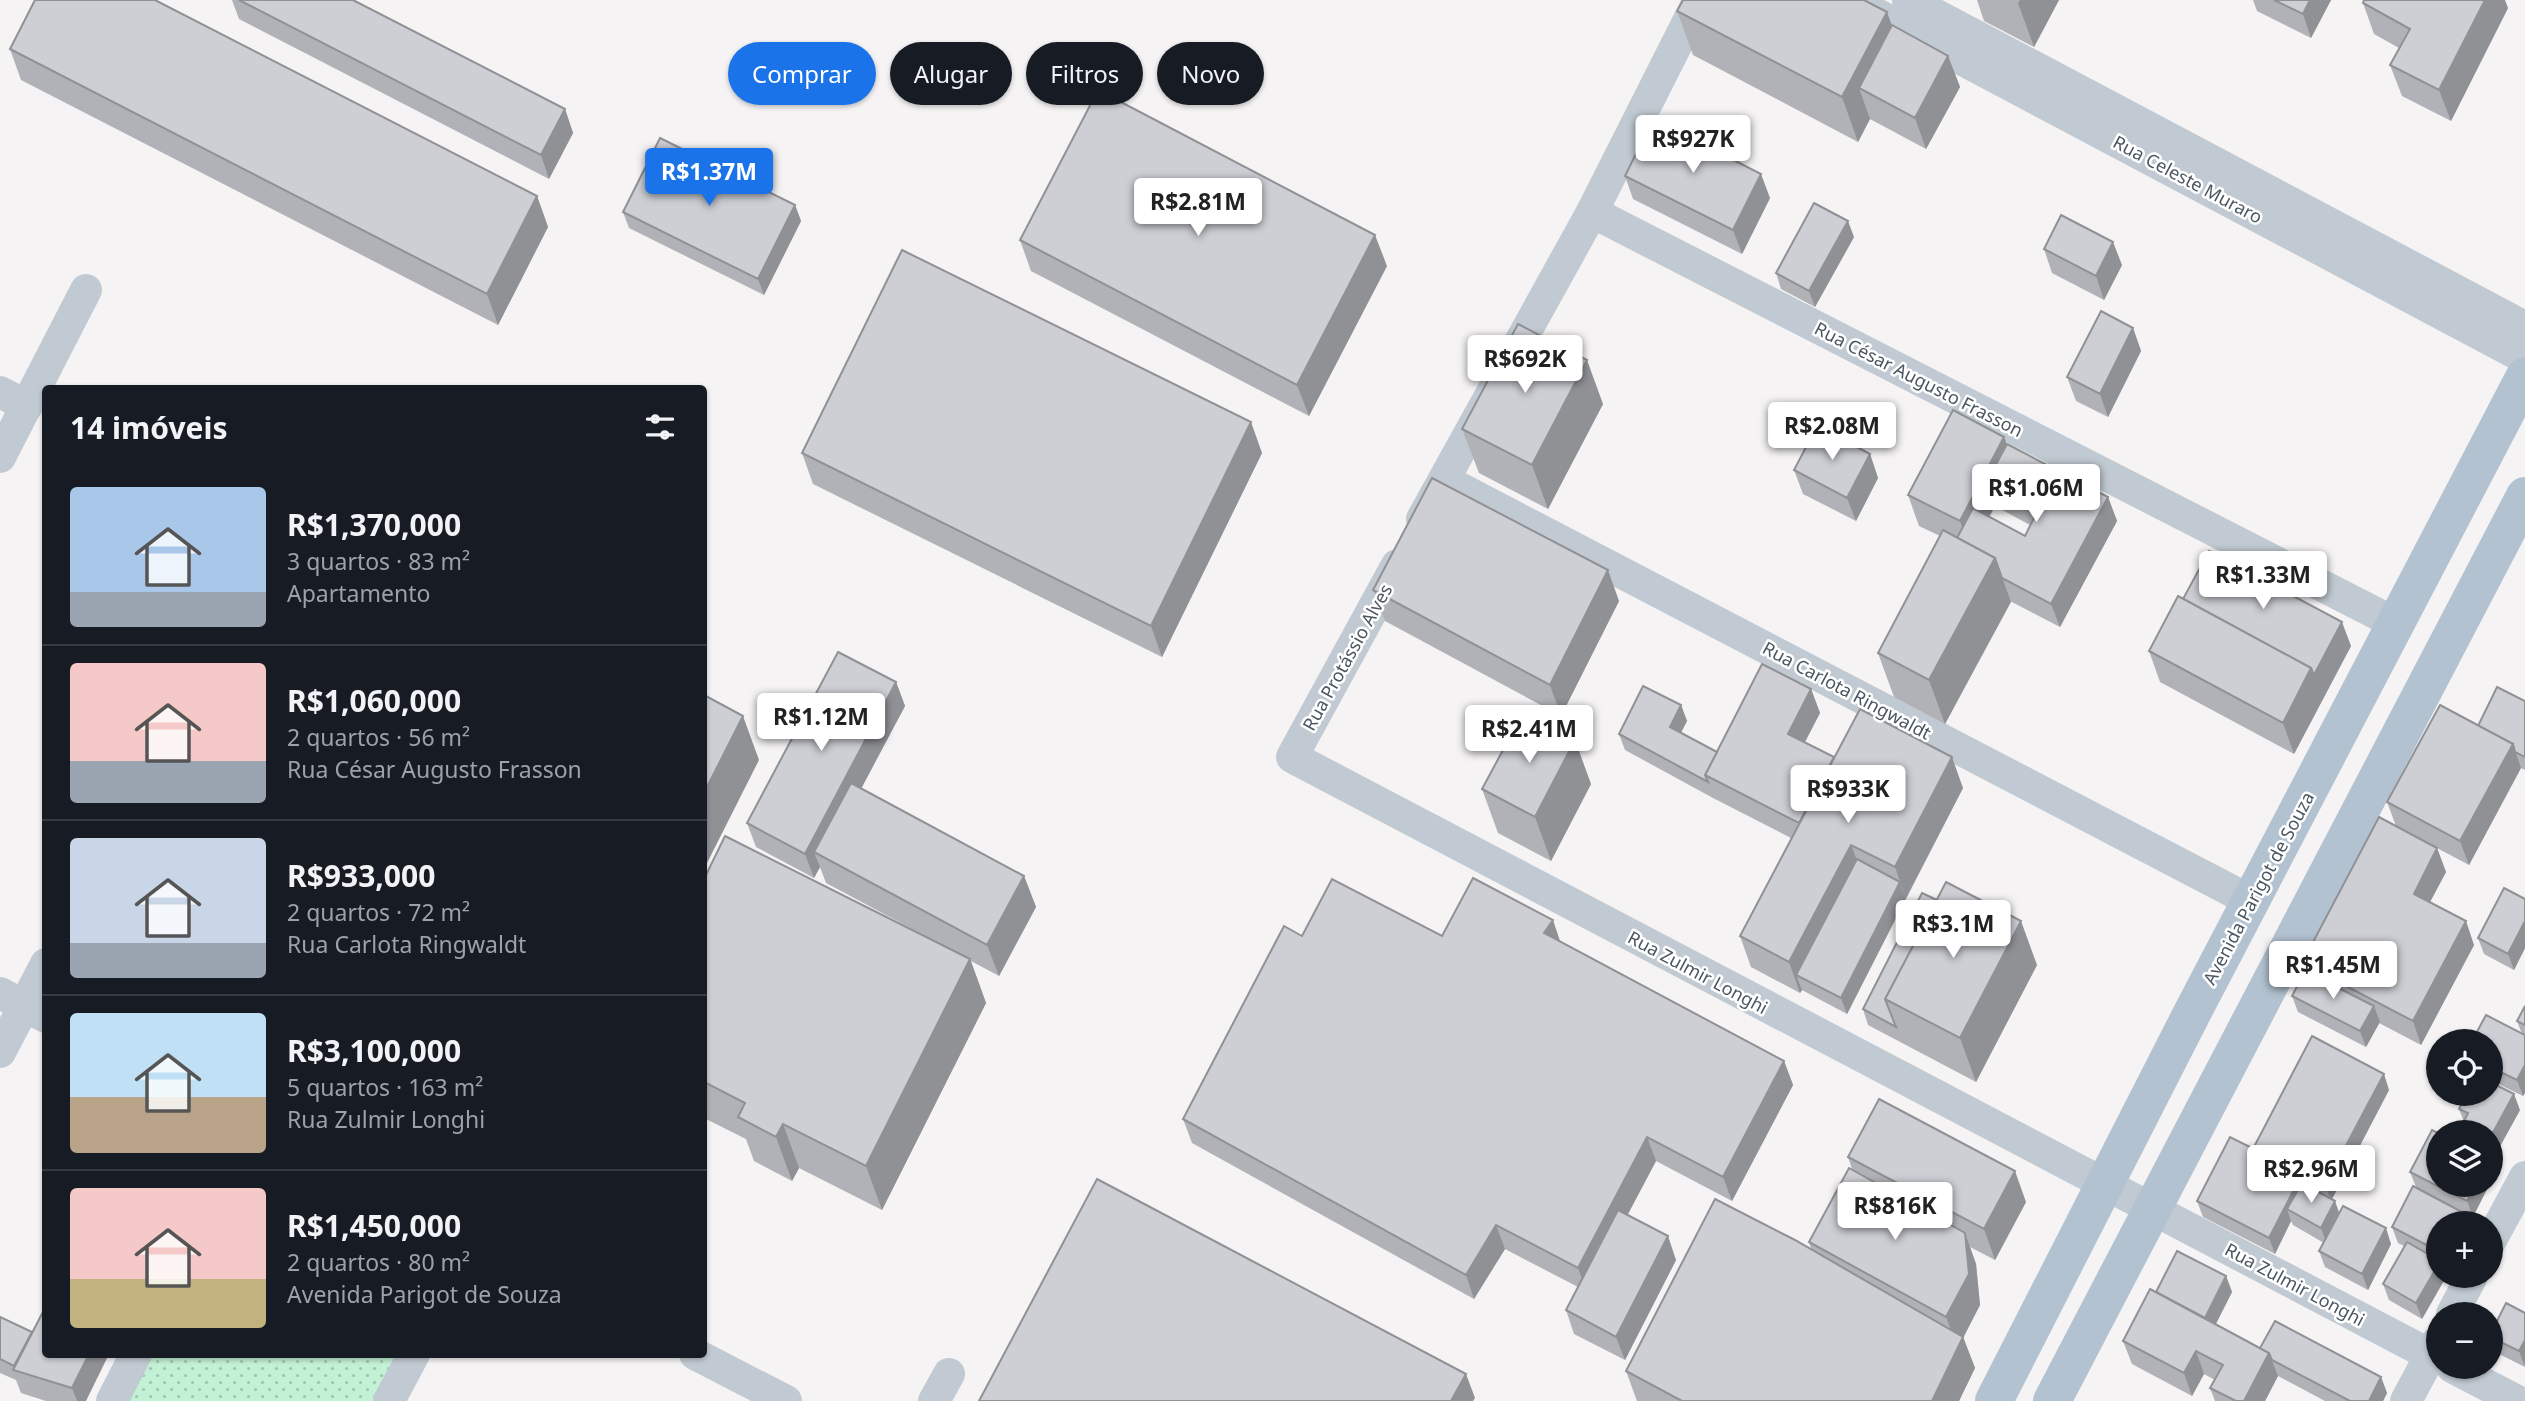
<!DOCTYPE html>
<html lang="pt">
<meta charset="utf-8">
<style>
body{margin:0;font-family:"Noto Sans",sans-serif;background:#242831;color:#f1f3f6;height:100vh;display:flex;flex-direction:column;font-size:26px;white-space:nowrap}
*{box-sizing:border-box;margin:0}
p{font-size:23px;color:#9ea1a6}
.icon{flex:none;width:38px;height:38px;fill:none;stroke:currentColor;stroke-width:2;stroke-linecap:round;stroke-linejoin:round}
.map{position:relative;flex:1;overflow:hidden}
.sheet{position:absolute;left:42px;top:385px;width:665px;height:973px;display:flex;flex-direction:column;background:#171b24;border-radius:7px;box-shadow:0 2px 5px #0004}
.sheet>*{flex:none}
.top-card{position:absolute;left:728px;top:42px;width:665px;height:63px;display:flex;gap:14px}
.controls{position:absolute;left:2426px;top:1029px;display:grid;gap:14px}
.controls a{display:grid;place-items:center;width:77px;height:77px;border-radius:50%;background:#171b24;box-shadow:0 2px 5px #0004;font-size:35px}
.price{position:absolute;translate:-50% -60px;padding:0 16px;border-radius:7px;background:#fff;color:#222;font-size:23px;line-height:46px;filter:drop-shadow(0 2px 4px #0008)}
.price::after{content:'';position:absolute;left:50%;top:42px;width:21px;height:16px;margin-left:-10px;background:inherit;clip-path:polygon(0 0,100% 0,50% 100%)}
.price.current{background:#1a73e8;color:#fff}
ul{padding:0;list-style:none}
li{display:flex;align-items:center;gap:21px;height:175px;padding:0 28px}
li+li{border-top:2px solid #363941}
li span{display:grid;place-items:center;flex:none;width:196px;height:140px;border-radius:7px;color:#555}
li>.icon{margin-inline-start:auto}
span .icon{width:84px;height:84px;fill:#fffc;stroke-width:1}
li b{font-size:30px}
h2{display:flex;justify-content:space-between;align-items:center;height:84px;padding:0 28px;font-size:30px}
.chip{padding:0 24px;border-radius:32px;background:#171b24;box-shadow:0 2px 5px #0004;font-size:24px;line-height:63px}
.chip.current{background:#1a73e8;color:#fff}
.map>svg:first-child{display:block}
.park{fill:url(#park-dots)}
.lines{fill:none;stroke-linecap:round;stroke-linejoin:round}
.minor{stroke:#c1cad2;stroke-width:32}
.primary{stroke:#b3c2d1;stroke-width:38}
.wall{fill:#b0b2b7;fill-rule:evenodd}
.shaded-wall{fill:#909195}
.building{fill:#cdcfd5;stroke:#909195;stroke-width:2}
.labels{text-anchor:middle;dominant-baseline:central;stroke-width:5;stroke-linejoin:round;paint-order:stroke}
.street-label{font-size:18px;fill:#4a5661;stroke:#fff}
</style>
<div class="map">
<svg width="2525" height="1401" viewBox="0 0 2525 1401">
<defs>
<pattern id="park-dots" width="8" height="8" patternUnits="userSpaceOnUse" patternTransform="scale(1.75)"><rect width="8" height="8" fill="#c3f1d5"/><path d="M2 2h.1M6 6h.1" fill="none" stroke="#a0c6b0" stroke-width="1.8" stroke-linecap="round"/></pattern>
</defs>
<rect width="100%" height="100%" fill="#f5f3f3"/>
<polygon class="park" points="148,1355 396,1355 372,1401 124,1401"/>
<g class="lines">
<g class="minor">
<polyline points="1850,0 2525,358"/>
<polyline points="1908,0 2525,327"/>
<polyline points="1592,212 2395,623"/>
<polyline points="0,392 27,406"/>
<polyline points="0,457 86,290"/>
<polyline points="1444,480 2251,901"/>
<polyline points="1422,519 1592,212 1699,0"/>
<polyline points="1397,565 1292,757 2438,1359"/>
<polyline points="0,993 46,1017"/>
<polyline points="0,1052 46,964"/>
<polyline points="2490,1242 2525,1177"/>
<polyline points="2452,1314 2472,1276"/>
<polyline points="695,1354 786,1401"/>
<polyline points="2452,1367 2517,1401"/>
<polyline points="112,1401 136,1354"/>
<polyline points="389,1401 414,1354"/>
<polyline points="934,1401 949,1374"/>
<polyline points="2406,1401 2438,1341"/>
</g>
<g class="primary">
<polyline points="1994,1401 2190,1017 2525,376"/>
<polyline points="2052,1401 2525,496"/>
</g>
</g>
<g class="wall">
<polygon points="232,0 353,0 565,109 573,133 549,179 239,19"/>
<polygon points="1977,0 2059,0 2034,47 1984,21"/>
<polygon points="2253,0 2331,0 2311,38 2257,11"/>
<polygon points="2363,3 2508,8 2451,121 2402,96 2390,65 2399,48 2374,34"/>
<polygon points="1677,11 1892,25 1948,56 1960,87 1926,149 1870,119 1858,142 1693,55"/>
<polygon points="10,49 537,196 548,227 498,325 21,80"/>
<polygon points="1625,176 1770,198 1742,254 1633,199"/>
<polygon points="795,205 801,221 764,295 629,228 623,212"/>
<polygon points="1854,237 1815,307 1781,289 1776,273"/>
<polygon points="1020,240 1387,266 1309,416 1031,271"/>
<polygon points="2044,249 2122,265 2104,300 2052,273"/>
<polygon points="2133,328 2141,351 2108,417 2076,401 2067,377"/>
<polygon points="1603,404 1548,509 1479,473 1462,429"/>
<path d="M 2004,437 L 2007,444 L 2108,497 L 2117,521 L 2060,627 L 2010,601 L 1945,724 L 1894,697 L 1878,653 L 1940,536 L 1919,526 L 1908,495 ZM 1995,506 L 2030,525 L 2025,536 L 1989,517 Z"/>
<polygon points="802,453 1262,453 1162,657 813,484"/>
<polygon points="1870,454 1878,478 1856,521 1803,494 1794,470"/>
<polygon points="1373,590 1619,601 1561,716 1385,621"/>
<polygon points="2183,599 2351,646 2294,754 2160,682 2149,651"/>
<polygon points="896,682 905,706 861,788 1024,876 1036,907 999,976 971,961 986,1003 882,1210 799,1168 792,1181 754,1161 746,1139 704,1118 704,879 929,938 826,883 820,867 814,878 756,847 747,823"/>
<polygon points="1811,689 1820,713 1805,742 1834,757 1963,788 1847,1014 1802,990 1800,993 1751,967 1740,936 1791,838 1713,798 1625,750 1619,734 1681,705 1687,721 1681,733 1717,752"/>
<polygon points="2525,701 2525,770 2521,768 2469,865 2437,848 2446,872 2430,902 2474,945 2421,1045 2379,1023 2366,1047 2298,1012 2292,996 2305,971 2302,963 2396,826 2387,802 2478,726"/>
<polygon points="1591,784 1551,861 1498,833 1482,789"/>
<polygon points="2525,899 2525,948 2514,970 2484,954 2478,938"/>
<polygon points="1937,900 2037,965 1976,1082 1868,1025 1863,1009"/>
<polygon points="1442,936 1560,941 1784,1061 1793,1085 1732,1201 1656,1161 1627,1215 1676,1260 1625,1360 1574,1334 1566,1310 1578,1287 1505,1249 1474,1299 1192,1143 1183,1119"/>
<polygon points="2525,1006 2525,1093 2523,1096 2490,1080 2490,1041 2522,1034 2517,1021"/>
<polygon points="2389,1090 2332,1199 2339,1213 2391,1244 2368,1290 2325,1267 2319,1251 2324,1243 2293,1225 2291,1221 2275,1254 2203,1217 2197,1201 2255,1150 2254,1147"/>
<polygon points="2459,1109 2520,1110 2493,1159 2490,1158 2490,1132 2461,1132 2460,1129 2464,1122"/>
<polygon points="1848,1157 2026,1202 1995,1260 1970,1247 1976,1264 1980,1305 1963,1337 1975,1368 1959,1401 1637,1401 1626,1371 1811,1249 1809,1242 1852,1169"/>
<polygon points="2410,1172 2489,1185 2473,1217 2440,1200 2462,1212 2467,1223 2438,1223 2438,1276 2446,1277 2422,1319 2389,1300 2383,1284 2404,1246 2398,1243 2392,1227 2416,1187"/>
<polygon points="2226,1276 2232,1292 2216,1324 2260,1348 2381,1377 2387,1393 2383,1401 2325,1401 2278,1376 2265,1401 2215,1401 2210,1388 2215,1380 2204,1374 2192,1396 2132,1364 2123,1341 2156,1292"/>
<polygon points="2506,1303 2525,1367 2495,1352 2490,1339 2490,1335"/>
<polygon points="0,1317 86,1401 46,1401 21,1393 16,1380 0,1373"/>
</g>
<g class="shaded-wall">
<polygon points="2020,0 2059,0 2034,47 2018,3"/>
<polygon points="2310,0 2331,0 2311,38 2303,14"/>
<polygon points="2485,0 2505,0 2508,8 2451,121 2439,90"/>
<polygon points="1887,12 1903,56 1859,88 1870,119 1858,142 1842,97"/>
<polygon points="1948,56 1960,87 1926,149 1915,118"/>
<polygon points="565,109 573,133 549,179 541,155"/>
<polygon points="1761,174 1770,198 1742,254 1733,230"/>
<polygon points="537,196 548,227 498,325 487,294"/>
<polygon points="795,205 801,221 764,295 758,279"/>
<polygon points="1848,221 1854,237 1815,307 1809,291"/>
<polygon points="1375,235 1387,266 1309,416 1297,385"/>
<polygon points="2113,242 2122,265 2104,300 2096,276"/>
<polygon points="2133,328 2141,351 2108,417 2100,394"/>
<polygon points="1587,360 1603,404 1548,509 1532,465"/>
<polygon points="1251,422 1262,453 1162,657 1151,626"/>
<polygon points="2004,437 2015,468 1986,483 1995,506 1971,552 1960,521"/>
<polygon points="1870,454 1878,478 1856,521 1847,498"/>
<polygon points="2108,497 2117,521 2060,627 2051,604"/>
<polygon points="1995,558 2011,602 1945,724 1929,680"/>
<polygon points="1608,570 1619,601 1561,716 1550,685"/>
<polygon points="2342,622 2351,646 2294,754 2283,723 2311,668"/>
<polygon points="896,682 905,706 825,857 814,852 820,867 814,878 805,854"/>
<polygon points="1811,689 1820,713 1797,757 1788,734"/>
<polygon points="1681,705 1687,721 1675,743 1670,727"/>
<polygon points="743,716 759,760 704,869 704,793"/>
<polygon points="1575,740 1591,784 1551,861 1535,817"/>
<polygon points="2513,744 2521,768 2469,865 2460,841"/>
<polygon points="1952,757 1963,788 1906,898 1895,867"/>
<polygon points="1851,845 1863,876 1796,975 1802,990 1800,993 1789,962"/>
<polygon points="2437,848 2446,872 2422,917 2414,894"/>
<polygon points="1024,876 1036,907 999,976 987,945"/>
<polygon points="1900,882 1906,898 1847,1014 1841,998"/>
<polygon points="1553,920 1561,944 1544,933"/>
<polygon points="2021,921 2037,965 1976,1082 1960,1038"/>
<polygon points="2466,921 2474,945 2421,1045 2413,1021"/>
<polygon points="2525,921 2525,948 2514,970 2508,954"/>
<polygon points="970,959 986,1003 882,1210 866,1166"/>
<polygon points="2374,1006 2380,1022 2366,1047 2360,1031"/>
<polygon points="1784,1061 1793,1085 1732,1201 1723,1177"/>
<polygon points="2525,1065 2525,1093 2523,1096 2517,1080"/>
<polygon points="2384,1074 2389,1090 2331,1201 2325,1185"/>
<polygon points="2514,1094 2520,1110 2493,1159 2490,1152 2490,1138"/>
<polygon points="783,1124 799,1168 792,1181 776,1137"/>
<polygon points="1647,1137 1656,1161 1587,1292 1578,1268"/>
<polygon points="2490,1164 2494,1175 2490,1183"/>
<polygon points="2015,1171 2026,1202 1995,1260 1984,1229"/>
<polygon points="2302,1174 2308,1190 2287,1209 2291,1221 2275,1254 2269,1238"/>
<polygon points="2475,1185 2489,1185 2473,1217 2467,1201"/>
<polygon points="2335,1201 2341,1218 2327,1244 2321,1228"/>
<polygon points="2462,1212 2467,1223 2457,1223"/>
<polygon points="1496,1225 1505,1249 1474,1299 1466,1275"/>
<polygon points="2386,1228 2391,1244 2368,1290 2362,1274"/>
<polygon points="1965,1233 1976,1264 1980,1305 1958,1348 1946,1317"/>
<polygon points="1668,1236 1676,1260 1625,1360 1616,1337"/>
<polygon points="2438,1265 2438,1276 2445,1276 2446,1277 2422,1319 2416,1303"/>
<polygon points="2226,1276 2232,1292 2208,1339 2202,1323"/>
<polygon points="1963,1337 1975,1368 1959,1401 1932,1401"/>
<polygon points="2525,1340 2525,1367 2519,1351"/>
<polygon points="2196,1351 2204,1374 2192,1396 2184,1373"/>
<polygon points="2269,1353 2278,1376 2265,1401 2244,1401"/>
<polygon points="89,1354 109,1354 86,1401 77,1401 72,1388"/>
<polygon points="1466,1374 1475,1398 1473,1401 1451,1401"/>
<polygon points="2381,1377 2387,1393 2383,1401 2369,1401"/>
</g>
<g class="building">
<polygon points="35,0 155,0 537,196 487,294 10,49"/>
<polygon points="239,0 353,0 565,109 541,155"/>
<polygon points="1683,0 1864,0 1887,12 1842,97 1677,11"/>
<polygon points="2274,0 2310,0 2303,14"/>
<polygon points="2364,0 2485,0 2439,90 2390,65 2410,29 2363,3"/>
<polygon points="1892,25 1948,56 1915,118 1859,88"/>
<polygon points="1098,90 1375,235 1297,385 1020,240"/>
<polygon points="1653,119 1761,174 1733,230 1625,176"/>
<polygon points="660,138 795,205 758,279 623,212"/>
<polygon points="1814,203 1848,221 1809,291 1776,273"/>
<polygon points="2061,215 2113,242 2096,276 2044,249"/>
<polygon points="902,250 1251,422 1151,626 802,453"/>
<polygon points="2101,311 2133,328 2100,394 2067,377"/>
<polygon points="1518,324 1587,360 1532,465 1462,429"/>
<polygon points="1953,410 2004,437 1960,521 1908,495"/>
<polygon points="1817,426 1870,454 1847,498 1794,470"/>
<polygon points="2007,444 2108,497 2051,604 2002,578 1995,558 1957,538 1973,508 2025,536 2038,510 1986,483"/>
<polygon points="1432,478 1608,570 1550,685 1373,590"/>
<polygon points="1943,530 1995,558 1929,680 1878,653"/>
<polygon points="2209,551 2342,622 2314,675 2311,668 2183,599"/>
<polygon points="2178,596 2311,668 2283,723 2149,651"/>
<polygon points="838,652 896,682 805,854 747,823"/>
<polygon points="1762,664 1811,689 1788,734 1834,757 1799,823 1705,775"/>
<polygon points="1643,686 1681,705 1670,727 1717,752 1705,775 1708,782 1619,734"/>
<polygon points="2497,687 2525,701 2525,757 2515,752 2513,744 2478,726"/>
<polygon points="704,695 743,716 704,793"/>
<polygon points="2440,705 2513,744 2460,841 2387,802"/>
<polygon points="1860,709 1952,757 1895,867 1851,845 1789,962 1740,936"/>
<polygon points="1523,713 1575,740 1535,817 1482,789"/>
<polygon points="851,783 1024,876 987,945 814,852"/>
<polygon points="2379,817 2437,848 2414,894 2466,921 2413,1021 2302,963"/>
<polygon points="725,836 970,959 866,1166 783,1124 776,1137 738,1117 745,1103 704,1082 704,879"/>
<polygon points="1857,859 1900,882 1841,998 1796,975"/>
<polygon points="1473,878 1553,920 1544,933 1784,1061 1723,1177 1647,1137 1578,1268 1496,1225 1466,1275 1183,1119 1284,926 1302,936 1332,879 1442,936"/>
<polygon points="1946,882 2021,921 1960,1038 1885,999"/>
<polygon points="2504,888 2525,899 2525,921 2508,954 2478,938"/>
<polygon points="1922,893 1937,900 1885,999 1896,1027 1863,1009"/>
<polygon points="2305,971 2374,1006 2360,1031 2292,996"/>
<polygon points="2525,1006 2525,1025 2517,1021"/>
<polygon points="2486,1015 2525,1035 2525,1065 2517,1080 2490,1067 2490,1041 2472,1041"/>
<polygon points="2312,1036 2384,1074 2325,1185 2302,1174 2269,1238 2197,1201 2230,1137 2272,1158 2254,1147"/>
<polygon points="2490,1082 2514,1094 2490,1138 2490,1132 2466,1132 2460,1129 2468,1113 2459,1109 2467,1094 2490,1094"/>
<polygon points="1879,1099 2015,1171 1984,1229 1848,1157"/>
<polygon points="2432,1130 2438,1133 2438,1185 2475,1185 2467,1201 2410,1172"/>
<polygon points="1849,1168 1965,1233 1969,1274 1946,1317 1809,1242"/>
<polygon points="1097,1179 1466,1374 1451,1401 979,1401"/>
<polygon points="2302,1183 2335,1201 2321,1228 2287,1209"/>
<polygon points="2413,1186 2462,1212 2457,1223 2438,1223 2438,1251 2392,1227"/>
<polygon points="1715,1199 1795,1240 1963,1337 1932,1401 1682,1401 1626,1371"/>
<polygon points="2343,1206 2386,1228 2362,1274 2319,1251"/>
<polygon points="1618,1210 1668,1236 1616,1337 1566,1310"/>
<polygon points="2407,1242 2438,1260 2438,1265 2416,1303 2383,1284"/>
<polygon points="2177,1251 2226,1276 2205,1318 2156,1292"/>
<polygon points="2150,1289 2269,1353 2244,1401 2236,1401 2210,1388 2223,1365 2196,1351 2184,1373 2123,1341"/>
<polygon points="2506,1303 2525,1313 2525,1340 2519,1351 2490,1337 2490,1335"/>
<polygon points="46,1306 46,1354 89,1354 72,1388 13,1370"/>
<polygon points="0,1317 32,1332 14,1366 0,1359"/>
<polygon points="2275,1321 2381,1377 2369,1401 2350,1401 2272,1360 2269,1353 2260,1348"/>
</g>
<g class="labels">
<g class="street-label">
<text transform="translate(2188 179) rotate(28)">Rua Celeste Muraro</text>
<text transform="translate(1919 379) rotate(27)">Rua César Augusto Frasson</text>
<text transform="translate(1347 657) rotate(-61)">Rua Protássio Alves</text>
<text transform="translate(1847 690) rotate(28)">Rua Carlota Ringwaldt</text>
<text transform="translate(2258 888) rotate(-62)">Avenida Parigot de Souza</text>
<text transform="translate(1698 972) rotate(28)">Rua Zulmir Longhi</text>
<text transform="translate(2295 1284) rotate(28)">Rua Zulmir Longhi</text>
</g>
</g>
</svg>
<div class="controls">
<a><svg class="icon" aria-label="locate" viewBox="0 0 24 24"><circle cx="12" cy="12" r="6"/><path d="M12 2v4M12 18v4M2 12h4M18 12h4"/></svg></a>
<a><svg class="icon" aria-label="layers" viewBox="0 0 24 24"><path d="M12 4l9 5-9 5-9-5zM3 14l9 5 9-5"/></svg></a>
<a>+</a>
<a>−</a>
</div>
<b class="price" style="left:1693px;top:175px">R$927K</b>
<b class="price current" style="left:709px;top:208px">R$1.37M</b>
<b class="price" style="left:1198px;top:238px">R$2.81M</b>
<b class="price" style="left:1525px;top:395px">R$692K</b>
<b class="price" style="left:1832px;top:462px">R$2.08M</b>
<b class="price" style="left:2036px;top:524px">R$1.06M</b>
<b class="price" style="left:2263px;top:611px">R$1.33M</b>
<b class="price" style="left:821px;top:753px">R$1.12M</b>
<b class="price" style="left:1529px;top:765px">R$2.41M</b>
<b class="price" style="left:1848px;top:825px">R$933K</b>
<b class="price" style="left:1953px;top:960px">R$3.1M</b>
<b class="price" style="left:2333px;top:1001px">R$1.45M</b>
<b class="price" style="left:2311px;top:1205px">R$2.96M</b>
<b class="price" style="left:1895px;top:1242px">R$816K</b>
<div class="top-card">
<a class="chip current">Comprar</a>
<a class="chip">Alugar</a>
<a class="chip">Filtros</a>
<a class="chip">Novo</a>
</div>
<section class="sheet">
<h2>14 imóveis<svg class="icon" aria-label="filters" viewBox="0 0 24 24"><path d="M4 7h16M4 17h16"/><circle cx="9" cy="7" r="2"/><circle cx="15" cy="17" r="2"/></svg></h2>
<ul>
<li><span style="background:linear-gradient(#a9c7e8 75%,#9aa5b1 0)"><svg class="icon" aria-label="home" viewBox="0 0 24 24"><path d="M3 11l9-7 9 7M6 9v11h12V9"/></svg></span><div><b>R$1,370,000</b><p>3 quartos · 83 m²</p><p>Apartamento</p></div></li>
<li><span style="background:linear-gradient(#f6c9c9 70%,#9aa5b1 0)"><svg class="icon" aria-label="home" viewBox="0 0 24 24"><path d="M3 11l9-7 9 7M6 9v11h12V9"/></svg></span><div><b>R$1,060,000</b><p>2 quartos · 56 m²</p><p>Rua César Augusto Frasson</p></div></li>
<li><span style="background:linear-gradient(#c9d6e8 75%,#9aa5b1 0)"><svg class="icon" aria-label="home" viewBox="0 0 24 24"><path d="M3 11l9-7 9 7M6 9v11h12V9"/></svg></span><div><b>R$933,000</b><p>2 quartos · 72 m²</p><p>Rua Carlota Ringwaldt</p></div></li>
<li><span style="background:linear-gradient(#bfe0f5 60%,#b9a48a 0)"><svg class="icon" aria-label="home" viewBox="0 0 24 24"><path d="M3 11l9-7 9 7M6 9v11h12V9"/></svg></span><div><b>R$3,100,000</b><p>5 quartos · 163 m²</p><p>Rua Zulmir Longhi</p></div></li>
<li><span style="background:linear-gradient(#f6c9c9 65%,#c2b280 0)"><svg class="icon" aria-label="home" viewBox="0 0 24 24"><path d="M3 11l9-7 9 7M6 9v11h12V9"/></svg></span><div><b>R$1,450,000</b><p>2 quartos · 80 m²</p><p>Avenida Parigot de Souza</p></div></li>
</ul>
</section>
</div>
